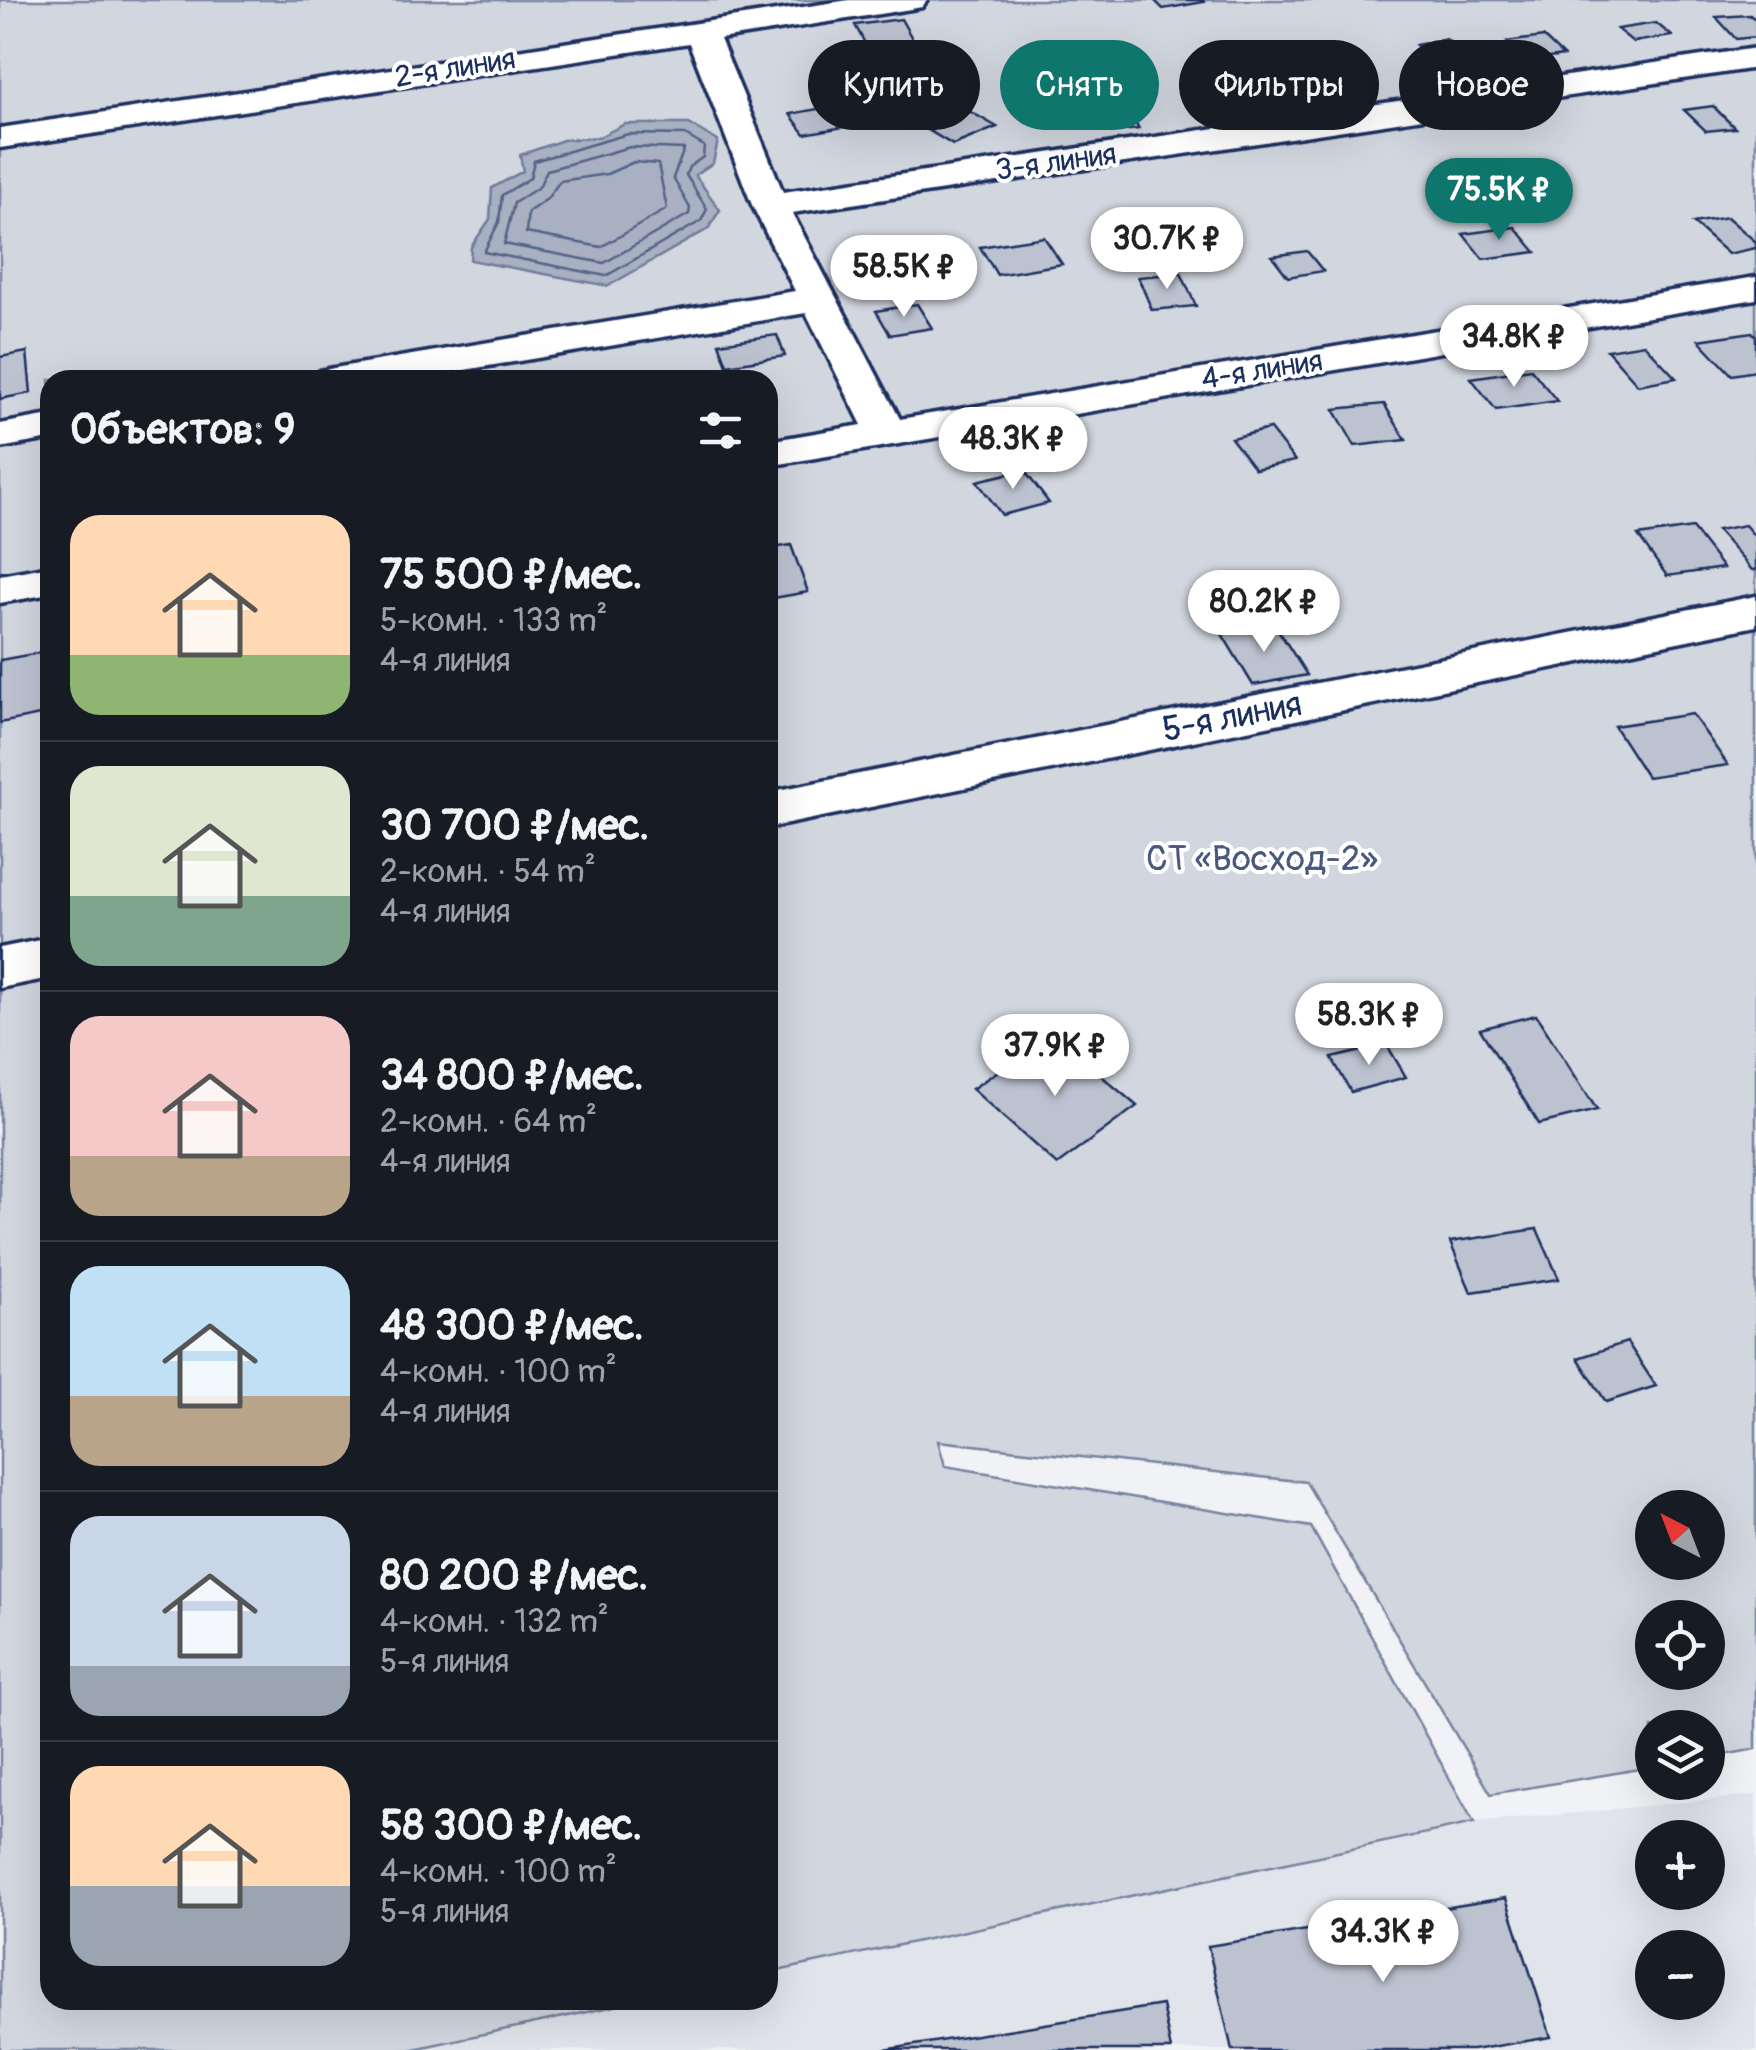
<!DOCTYPE html>
<html lang="ru">
<meta charset="utf-8">
<style>
body{margin:0;font-family:Pangolin,sans-serif;background:#242831;color:#f1f3f6;height:100vh;display:flex;flex-direction:column;font-size:38px;white-space:nowrap}
*{box-sizing:border-box;margin:0}
p{font-size:32px;color:#9ea1a6}
.icon{flex:none;width:55px;height:55px;fill:none;stroke:currentColor;stroke-width:2;stroke-linecap:round;stroke-linejoin:round}
.map{position:relative;flex:1;overflow:hidden}
.sheet{position:absolute;left:40px;top:370px;width:738px;height:1640px;display:flex;flex-direction:column;background:#171b24;border-radius:30px;box-shadow:0 10px 40px #0002}
.sheet>*{flex:none}
.banner{position:absolute;left:808px;top:40px;width:798px;height:90px;display:flex;gap:20px}
.needle{width:65px;rotate:318deg}
.controls{position:absolute;left:1635px;top:1490px;display:grid;gap:20px}
.controls a{display:grid;place-items:center;width:90px;height:90px;border-radius:50%;background:#171b24;box-shadow:0 10px 40px #0002;font-size:50px}
.price{position:absolute;translate:-50% -85px;padding:0 22px;border-radius:35px;background:#fff;color:#222;font-size:32px;line-height:65px;filter:drop-shadow(0 2px 5px #0008)}
.price::after{content:'';position:absolute;left:50%;top:60px;width:30px;height:22px;margin-left:-15px;background:inherit;clip-path:polygon(0 0,100% 0,50% 100%)}
.price.selected{background:#0f766e;color:#fff}
ul{padding:0;list-style:none}
li{display:flex;align-items:center;gap:30px;height:250px;padding:0 30px}
li+li{border-top:2px solid #363941}
li span{display:grid;place-items:center;flex:none;width:280px;height:200px;border-radius:30px;color:#555}
li>.icon{margin-inline-start:auto}
span .icon{width:120px;height:120px;fill:#fffc;stroke-width:1}
li b{font-size:42px}
h2{display:flex;justify-content:space-between;align-items:center;height:120px;padding:0 30px;font-size:42px}
.tag{padding:0 35px;border-radius:45px;background:#171b24;box-shadow:0 10px 40px #0002;font-size:35px;line-height:90px}
.tag.selected{background:#0f766e;color:#fff}
.map>svg:first-child{display:block}
.built{fill:#e1e4ea;fill-rule:evenodd}
.green{fill:#d2d6df;stroke:#76829e;stroke-width:2.5;fill-rule:evenodd}
.water{fill:#a8b0c2;stroke:#707c9a;stroke-width:2.5}
.lines{fill:none;stroke-linecap:round;stroke-linejoin:round}
.shore{stroke:#536386;stroke-width:2.5}
.building{fill:#bcc2d0;stroke:#1b2f5e;stroke-width:2.5}
.minor-casing{stroke:#1b2f5e;stroke-width:7}
.minor{fill:#fff;fill-rule:evenodd}
.labels{text-anchor:middle;dominant-baseline:central;stroke-width:8;stroke-linejoin:round;paint-order:stroke}
.far-street-label{font-size:30px;fill:#1b2f5e;stroke:#fff}
.street-label{font-size:35px;fill:#1b2f5e;stroke:#fff}
.park-label{font-size:35px;fill:#49597e;stroke:#fff}
</style>
<div class="map">
<svg width="1756" height="2050" viewBox="0 0 1756 2050">
<rect width="100%" height="100%" fill="#f1f2f5"/>
<filter id="ink" filterUnits="userSpaceOnUse"><feTurbulence type="fractalNoise" baseFrequency=".01" numOctaves="2"/><feDisplacementMap in="SourceGraphic" scale="20" xChannelSelector="R" yChannelSelector="G"/><feConvolveMatrix kernelMatrix="1 2 1 2 8 2 1 2 1" color-interpolation-filters="sRGB"/></filter>
<g filter="url(#ink)">
<path class="built" d="M 1756,1795 L 1756,2050 L 409,2050 L 643,2000 L 768,2000 L 768,1973 L 1474,1823 ZM 1652,1838 L 1708,1838 L 1708,1892 L 1652,1892 ZM 1652,1948 L 1708,1948 L 1708,2002 L 1652,2002 Z"/>
<path class="green" d="M 0,0 L 1756,0 L 1756,1749 L 1708,1758 L 1708,1728 L 1652,1728 L 1652,1767 L 1491,1794 L 1306,1482 L 938,1441 L 945,1466 L 1311,1527 L 1474,1823 L 768,1973 L 768,380 L 50,380 L 50,2000 L 643,2000 L 409,2050 L 0,2050 ZM 1652,1508 L 1708,1508 L 1708,1562 L 1652,1562 ZM 1652,1618 L 1708,1618 L 1708,1672 L 1652,1672 Z"/>
<polygon class="water" points="625,124 689,124 718,141 713,163 695,175 720,210 708,229 608,286 470,260 471,247 490,219 492,188 523,171 520,155 563,140 599,137"/>
<g class="lines">
<g class="shore">
<polygon points="628,134 685,135 704,146 703,157 689,167 686,175 707,209 701,221 606,276 484,252 499,222 502,195 530,178 534,161"/>
<polygon points="630,147 684,149 673,178 690,208 689,214 604,263 504,244 514,203 539,187 547,170"/>
<polygon points="634,162 658,164 667,209 601,247 526,233 528,212 547,199 560,181 607,174"/>
</g>
</g>
<g class="building">
<polygon points="1154,0 1202,0 1204,2 1163,9"/>
<polygon points="1750,15 1756,20 1756,37 1736,39 1716,17"/>
<polygon points="901,19 914,42 867,47 855,25"/>
<polygon points="1656,23 1672,36 1633,42 1617,29"/>
<polygon points="1543,37 1563,56 1527,61 1507,42"/>
<polygon points="1446,39 1480,68 1449,74 1416,45"/>
<polygon points="1248,55 1278,88 1216,97 1187,64"/>
<polygon points="1119,99 1139,129 1112,132 1092,102"/>
<polygon points="957,104 997,127 953,145 913,121"/>
<polygon points="839,105 855,125 805,134 790,114"/>
<polygon points="1713,106 1735,128 1706,131 1684,110"/>
<polygon points="1727,217 1756,242 1756,248 1728,254 1693,223"/>
<polygon points="1515,227 1536,252 1483,259 1463,234"/>
<polygon points="1044,237 1062,264 997,275 980,247"/>
<polygon points="1307,251 1323,271 1288,277 1272,256"/>
<polygon points="1181,273 1196,306 1152,310 1138,277"/>
<polygon points="917,304 932,328 890,335 876,311"/>
<polygon points="1752,332 1756,336 1756,371 1732,375 1699,340"/>
<polygon points="777,335 785,356 727,365 719,343"/>
<polygon points="1644,344 1676,378 1638,385 1607,350"/>
<polygon points="27,352 31,393 0,399 0,357"/>
<polygon points="1531,369 1557,401 1496,410 1471,378"/>
<polygon points="1384,404 1406,440 1355,446 1334,409"/>
<polygon points="1270,429 1295,461 1255,469 1231,438"/>
<polygon points="1024,470 1049,503 1002,515 977,481"/>
<polygon points="1745,525 1756,538 1756,570 1752,570 1717,530"/>
<polygon points="1692,528 1723,568 1667,576 1638,536"/>
<polygon points="791,545 808,592 768,599 768,549"/>
<polygon points="1275,625 1307,675 1253,685 1222,634"/>
<polygon points="49,651 50,713 0,723 0,660"/>
<polygon points="1692,714 1728,765 1647,777 1614,726"/>
<polygon points="1536,1015 1597,1110 1539,1124 1480,1029"/>
<polygon points="1052,1034 1137,1106 1057,1165 972,1089"/>
<polygon points="1387,1045 1406,1077 1351,1092 1332,1058"/>
<polygon points="1537,1229 1559,1279 1471,1292 1450,1242"/>
<polygon points="1627,1342 1656,1386 1606,1402 1578,1358"/>
<polygon points="1506,1898 1551,2037 1473,2050 1232,2050 1208,1946"/>
<polygon points="1162,2005 1171,2050 884,2050"/>
</g>
<g class="lines">
<g class="minor-casing">
<g id="minor">
<polygon points="849,0 927,0 922,7 911,9 720,39 783,192 1756,48 1756,68 792,213 900,419 1756,277 1756,299 768,466 768,441 862,425 806,313 405,380 314,380 320,371 334,368 795,291 752,205 689,43 0,148 0,128"/>
<polygon points="50,415 50,439 0,448 0,424"/>
<polygon points="50,566 50,594 0,603 0,575"/>
<polygon points="1756,596 1756,626 768,828 768,792"/>
<polygon points="50,938 50,978 0,988 0,948"/>
</g>
</g>
<use href="#minor" class="minor"/>
</g>
</g>
<g class="labels">
<g class="far-street-label">
<text transform="translate(455 68) rotate(-9)">2-я линия</text>
<text transform="translate(1056 162) rotate(-8)">3-я линия</text>
<text transform="translate(1262 370) rotate(-9)">4-я линия</text>
</g>
<g class="street-label">
<text transform="translate(1232 717) rotate(-11)">5-я линия</text>
</g>
<g class="park-label">
<text x="1262" y="859">СТ «Восход-2»</text>
</g>
</g>
</svg>
<div class="controls">
<a><svg class="needle" viewBox="-14 -14 28 28"><path d="M0-13l5 13h-10z" fill="#e53935"/><path d="M0 13l5-13h-10z" fill="#9ea1a6"/></svg></a>
<a><svg class="icon" aria-label="locate" viewBox="0 0 24 24"><circle cx="12" cy="12" r="6"/><path d="M12 2v4M12 18v4M2 12h4M18 12h4"/></svg></a>
<a><svg class="icon" aria-label="layers" viewBox="0 0 24 24"><path d="M12 4l9 5-9 5-9-5zM3 14l9 5 9-5"/></svg></a>
<a>+</a>
<a>−</a>
</div>
<b class="price selected" style="left:1499px;top:243px">75.5K ₽</b>
<b class="price" style="left:1167px;top:292px">30.7K ₽</b>
<b class="price" style="left:904px;top:320px">58.5K ₽</b>
<b class="price" style="left:1514px;top:390px">34.8K ₽</b>
<b class="price" style="left:1013px;top:492px">48.3K ₽</b>
<b class="price" style="left:1264px;top:655px">80.2K ₽</b>
<b class="price" style="left:1369px;top:1068px">58.3K ₽</b>
<b class="price" style="left:1055px;top:1099px">37.9K ₽</b>
<b class="price" style="left:1383px;top:1985px">34.3K ₽</b>
<div class="banner">
<a class="tag">Купить</a>
<a class="tag selected">Снять</a>
<a class="tag">Фильтры</a>
<a class="tag">Новое</a>
</div>
<section class="sheet">
<h2>Объектов: 9<svg class="icon" aria-label="filters" viewBox="0 0 24 24"><path d="M4 7h16M4 17h16"/><circle cx="9" cy="7" r="2"/><circle cx="15" cy="17" r="2"/></svg></h2>
<ul>
<li><span style="background:linear-gradient(#ffd9b3 70%,#8fb573 0)"><svg class="icon" aria-label="home" viewBox="0 0 24 24"><path d="M3 11l9-7 9 7M6 9v11h12V9"/></svg></span><div><b>75 500 ₽/мес.</b><p>5-комн. · 133 m²</p><p>4-я линия</p></div></li>
<li><span style="background:linear-gradient(#dfe7d0 65%,#7fa58c 0)"><svg class="icon" aria-label="home" viewBox="0 0 24 24"><path d="M3 11l9-7 9 7M6 9v11h12V9"/></svg></span><div><b>30 700 ₽/мес.</b><p>2-комн. · 54 m²</p><p>4-я линия</p></div></li>
<li><span style="background:linear-gradient(#f6c9c9 70%,#b9a48a 0)"><svg class="icon" aria-label="home" viewBox="0 0 24 24"><path d="M3 11l9-7 9 7M6 9v11h12V9"/></svg></span><div><b>34 800 ₽/мес.</b><p>2-комн. · 64 m²</p><p>4-я линия</p></div></li>
<li><span style="background:linear-gradient(#bfe0f5 65%,#b9a48a 0)"><svg class="icon" aria-label="home" viewBox="0 0 24 24"><path d="M3 11l9-7 9 7M6 9v11h12V9"/></svg></span><div><b>48 300 ₽/мес.</b><p>4-комн. · 100 m²</p><p>4-я линия</p></div></li>
<li><span style="background:linear-gradient(#c9d6e8 75%,#9aa5b1 0)"><svg class="icon" aria-label="home" viewBox="0 0 24 24"><path d="M3 11l9-7 9 7M6 9v11h12V9"/></svg></span><div><b>80 200 ₽/мес.</b><p>4-комн. · 132 m²</p><p>5-я линия</p></div></li>
<li><span style="background:linear-gradient(#ffd9b3 60%,#9aa5b1 0)"><svg class="icon" aria-label="home" viewBox="0 0 24 24"><path d="M3 11l9-7 9 7M6 9v11h12V9"/></svg></span><div><b>58 300 ₽/мес.</b><p>4-комн. · 100 m²</p><p>5-я линия</p></div></li>
</ul>
</section>
</div>
